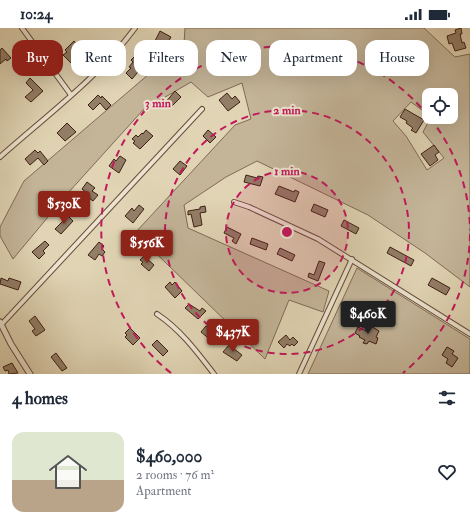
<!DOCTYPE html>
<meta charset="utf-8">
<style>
body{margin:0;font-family:"IM FELL Double Pica",serif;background:#f2f2f3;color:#1f2937;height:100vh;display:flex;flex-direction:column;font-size:15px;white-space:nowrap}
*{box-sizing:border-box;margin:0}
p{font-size:13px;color:#747a83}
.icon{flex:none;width:22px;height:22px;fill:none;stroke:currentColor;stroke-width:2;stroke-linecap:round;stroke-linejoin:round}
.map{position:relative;height:346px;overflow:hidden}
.drawer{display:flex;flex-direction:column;background:#fff;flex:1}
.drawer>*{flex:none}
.hud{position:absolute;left:12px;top:12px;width:446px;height:36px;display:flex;gap:8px}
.tools{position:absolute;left:422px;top:60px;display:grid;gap:8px}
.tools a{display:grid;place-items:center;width:36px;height:36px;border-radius:8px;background:#fff;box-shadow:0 4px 16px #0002;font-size:20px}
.price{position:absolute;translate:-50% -34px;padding:0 9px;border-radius:4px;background:#8f2418;color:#fff;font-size:13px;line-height:26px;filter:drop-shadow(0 1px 2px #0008)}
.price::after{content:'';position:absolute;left:50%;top:24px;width:12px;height:9px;margin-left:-6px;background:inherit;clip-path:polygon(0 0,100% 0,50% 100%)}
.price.active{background:#222;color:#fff}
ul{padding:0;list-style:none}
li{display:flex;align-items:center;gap:12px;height:100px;padding:0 12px}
li span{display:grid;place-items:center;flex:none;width:112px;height:80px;border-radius:12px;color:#555}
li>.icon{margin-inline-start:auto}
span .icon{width:48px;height:48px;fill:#fffc;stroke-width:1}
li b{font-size:17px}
h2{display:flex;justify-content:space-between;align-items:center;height:48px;padding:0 12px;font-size:17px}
.tag{padding:0 14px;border-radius:12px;background:#fff;box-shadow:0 4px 16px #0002;font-size:14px;line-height:36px}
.tag.active{background:#8f2418;color:#fff}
.status{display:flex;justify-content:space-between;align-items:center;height:28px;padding:0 20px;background:#fff;direction:ltr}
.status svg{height:11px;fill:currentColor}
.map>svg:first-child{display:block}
.green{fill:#c4b599;stroke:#816a56;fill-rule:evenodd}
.building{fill:#927d67;stroke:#3e1f13}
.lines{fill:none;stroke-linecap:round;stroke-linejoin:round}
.minor-casing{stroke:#664c3b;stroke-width:6}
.tertiary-casing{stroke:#664c3b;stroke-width:7}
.minor{stroke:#ebe3ce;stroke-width:4}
.tertiary{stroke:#ebe3ce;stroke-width:5}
.ring{fill:none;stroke:#c2185b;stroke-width:2;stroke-dasharray:7 5}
.centre{fill:#c2185b;stroke:#ebe3ce;stroke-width:2}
.ring-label{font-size:12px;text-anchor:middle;font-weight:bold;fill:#c2185b;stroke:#ebe3ce;stroke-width:4;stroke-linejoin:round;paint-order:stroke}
</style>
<div class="status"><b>10:24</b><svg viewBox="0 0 49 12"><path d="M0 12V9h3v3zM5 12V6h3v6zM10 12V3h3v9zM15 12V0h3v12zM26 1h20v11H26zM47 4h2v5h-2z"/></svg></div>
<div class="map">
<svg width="470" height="346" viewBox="0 0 470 346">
<rect width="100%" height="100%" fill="#e0d4b4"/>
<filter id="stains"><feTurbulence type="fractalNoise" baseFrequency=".005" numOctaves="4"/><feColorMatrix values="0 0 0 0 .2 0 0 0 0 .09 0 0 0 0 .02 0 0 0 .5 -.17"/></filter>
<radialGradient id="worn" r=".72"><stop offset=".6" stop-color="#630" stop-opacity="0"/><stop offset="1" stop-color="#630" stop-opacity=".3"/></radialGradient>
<g class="green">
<path d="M 185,0 L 424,0 L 455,29 L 470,26 L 470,259 L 425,225 L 368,187 L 257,133 L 226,149 L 184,177 L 188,200 L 329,263 L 323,284 L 289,272 L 265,331 L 135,205 L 235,97 L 251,91 L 242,55 L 208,69 L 191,54 L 143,82 L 68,165 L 13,231 L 0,208 L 0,199 L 24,153 L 184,16 ZM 429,67 L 451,67 L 451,89 L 431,89 L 423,104 L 444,130 L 427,142 L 406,108 L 393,93 L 411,74 L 429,87 Z"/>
<polygon points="357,240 470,311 470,346 308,346"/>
</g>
<g class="building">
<polygon points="461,0 462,6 460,6 462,15 464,14 466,20 455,23 452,15 449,16 447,8 456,5 455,2"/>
<polygon points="160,3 171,9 164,21 154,15"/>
<polygon points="74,13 78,18 72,24 79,32 73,37 63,27 67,24 65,22"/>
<polygon points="2,20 11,30 7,33 6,31 0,36 0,22"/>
<polygon points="135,28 144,37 132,51 126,45 131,40 129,39 133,34 131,32"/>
<polygon points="30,50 43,63 31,74 25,69 33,62 26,55"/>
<polygon points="175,63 181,69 170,80 165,75"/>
<polygon points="227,65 232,71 235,68 240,74 228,83 219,72"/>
<polygon points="98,67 101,70 102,68 111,77 106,82 100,75 93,82 88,77"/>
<polygon points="405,81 424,92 416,105 411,102 413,100 406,95 407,93 400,89"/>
<polygon points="67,95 76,104 65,113 57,105"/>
<polygon points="146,102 153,108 140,121 133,115 135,113 132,111 136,107 138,109 142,105 143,106"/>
<polygon points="208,102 216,109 210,115 203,108"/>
<polygon points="434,117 439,124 435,127 438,132 430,138 421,126"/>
<polygon points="35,122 38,125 40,123 48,133 44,137 38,130 30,137 25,131"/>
<polygon points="120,128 126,132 119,145 109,138 114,131 116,133"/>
<polygon points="180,133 187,138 180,147 173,141"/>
<polygon points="246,147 257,150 258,148 263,149 260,158 244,154"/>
<polygon points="87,154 95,160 92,163 98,167 93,173 85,167 87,165 82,161"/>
<polygon points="279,158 294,164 295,162 299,164 295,174 275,166"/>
<polygon points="314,176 328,182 325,189 311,183"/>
<polygon points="139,177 144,181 133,195 125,188 132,180 134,183"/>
<polygon points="205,178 206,184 200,185 202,197 194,199 191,186 188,187 188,183 200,181 200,179"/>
<polygon points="68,188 73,193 61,206 55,201"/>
<polygon points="344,192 359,200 356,206 341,198"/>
<polygon points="227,199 241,206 236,216 232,213 234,210 224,205"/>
<polygon points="252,210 268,216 266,222 250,216"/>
<polygon points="45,213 49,217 43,223 45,225 39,231 32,224"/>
<polygon points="99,214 104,218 102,221 105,224 102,228 99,226 95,232 88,227"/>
<polygon points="390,219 414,232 411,238 387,225"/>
<polygon points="280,220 295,227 292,233 277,226"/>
<polygon points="144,228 154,237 149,243 141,236 143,234 140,232"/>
<polygon points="319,233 325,235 318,253 308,249 309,245 314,247"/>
<polygon points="1,250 8,253 9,250 21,254 18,262 0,256"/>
<polygon points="432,250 450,260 446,267 428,257"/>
<polygon points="170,254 172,257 175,254 182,263 175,270 165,259"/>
<polygon points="189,276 200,283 202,280 206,283 198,291 185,280"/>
<polygon points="35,288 45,302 36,308 32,303 35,301 29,293"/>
<polygon points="206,298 217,308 212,313 201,304"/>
<polygon points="371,298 379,303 376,309 378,310 376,316 369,313 367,316 363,315 365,312 359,309 360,308 355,305 358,299 368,304"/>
<polygon points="130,300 140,310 133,317 125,309 127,307 125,305"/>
<polygon points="286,307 290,312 293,309 298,314 294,318 292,316 290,318 287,316 284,320 278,314"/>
<polygon points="157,312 168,323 163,328 152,317"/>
<polygon points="229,317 242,327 237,333 223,324"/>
<polygon points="447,319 454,323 452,326 458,330 452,339 446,335 448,331 442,327"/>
<polygon points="56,325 67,340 62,343 51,329"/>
<polygon points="12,335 18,345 9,346 8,342 5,343 3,339"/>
</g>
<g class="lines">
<g class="minor-casing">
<g id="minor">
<polyline points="22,0 71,67"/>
<path d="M 0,129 C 46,88 99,49 135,0"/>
<polyline points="234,174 249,179 318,211 470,306"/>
<path d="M 157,286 C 181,302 197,324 214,346"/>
<polyline points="1,297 202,81"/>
<polyline points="299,346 352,231"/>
</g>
</g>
<g class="tertiary-casing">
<polyline id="tertiary" points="0,294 11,316 30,346"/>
</g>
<use href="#minor" class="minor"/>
<use href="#tertiary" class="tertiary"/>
</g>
<circle cx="287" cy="204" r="61" fill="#c2185b" fill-opacity=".12"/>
<g class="ring">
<circle cx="287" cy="204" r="61"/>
<circle cx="287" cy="204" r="122"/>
<path d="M470 206A183 183 0 0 1 403 345M171 345A183 183 0 1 1 428 88M430 90A183 183 0 0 1 470 202"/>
</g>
<circle cx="287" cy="204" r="6" class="centre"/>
<g class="ring-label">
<text x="158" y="79">3 min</text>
<text x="287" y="86">2 min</text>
<text x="287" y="147">1 min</text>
</g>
<rect width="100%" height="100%" filter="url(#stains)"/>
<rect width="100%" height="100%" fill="url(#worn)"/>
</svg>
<div class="tools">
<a><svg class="icon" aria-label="locate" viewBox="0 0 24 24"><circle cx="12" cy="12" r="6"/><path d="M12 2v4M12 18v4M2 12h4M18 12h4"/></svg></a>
</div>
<b class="price" style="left:64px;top:197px">$530K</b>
<b class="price" style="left:147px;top:236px">$556K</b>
<b class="price active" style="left:368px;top:307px">$460K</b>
<b class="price" style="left:233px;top:325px">$437K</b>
<div class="hud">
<a class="tag active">Buy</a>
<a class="tag">Rent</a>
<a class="tag">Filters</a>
<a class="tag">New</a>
<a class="tag">Apartment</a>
<a class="tag">House</a>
</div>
</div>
<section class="drawer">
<h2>4 homes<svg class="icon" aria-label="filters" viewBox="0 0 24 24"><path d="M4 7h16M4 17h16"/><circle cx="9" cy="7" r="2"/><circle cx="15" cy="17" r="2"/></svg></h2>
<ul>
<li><span style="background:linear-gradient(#dfe7d0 60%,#b9a48a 0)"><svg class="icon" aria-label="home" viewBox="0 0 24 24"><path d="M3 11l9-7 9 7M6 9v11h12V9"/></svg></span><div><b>$460,000</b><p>2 rooms · 76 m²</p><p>Apartment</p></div><svg class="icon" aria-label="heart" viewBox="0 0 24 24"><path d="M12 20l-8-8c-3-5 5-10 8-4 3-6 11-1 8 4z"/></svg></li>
</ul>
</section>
